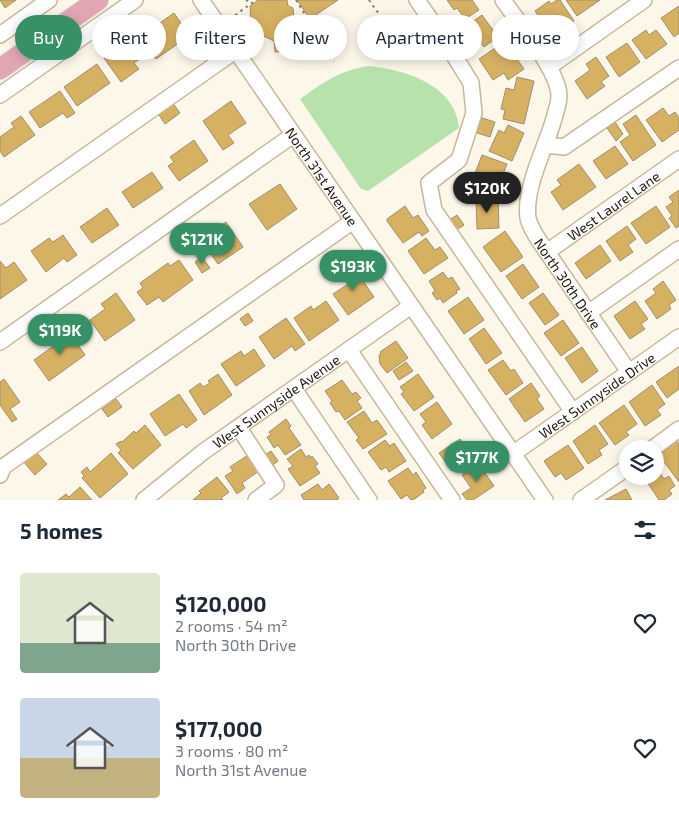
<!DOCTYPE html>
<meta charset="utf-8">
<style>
body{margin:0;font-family:"Exo 2",sans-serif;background:#f6f6f7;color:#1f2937;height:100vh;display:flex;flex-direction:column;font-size:19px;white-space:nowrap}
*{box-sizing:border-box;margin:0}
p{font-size:16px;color:#747a83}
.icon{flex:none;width:28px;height:28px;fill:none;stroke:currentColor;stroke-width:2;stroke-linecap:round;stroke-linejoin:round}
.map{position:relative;height:500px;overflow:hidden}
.drawer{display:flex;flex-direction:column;background:#fff;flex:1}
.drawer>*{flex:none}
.hud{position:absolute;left:15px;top:15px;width:650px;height:45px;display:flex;gap:10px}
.buttons{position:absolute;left:619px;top:440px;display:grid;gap:10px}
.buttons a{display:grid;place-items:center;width:45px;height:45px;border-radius:50%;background:#fff;box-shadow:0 2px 12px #0003;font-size:25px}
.price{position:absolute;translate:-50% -42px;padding:0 11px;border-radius:18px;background:#379166;color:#fff;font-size:16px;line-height:32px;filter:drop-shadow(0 1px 2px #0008)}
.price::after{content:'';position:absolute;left:50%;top:30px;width:15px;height:11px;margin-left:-8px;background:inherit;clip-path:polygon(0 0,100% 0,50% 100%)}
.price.selected{background:#222;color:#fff}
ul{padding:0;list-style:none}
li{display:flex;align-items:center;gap:15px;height:125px;padding:0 20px}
li span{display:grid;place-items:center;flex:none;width:140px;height:100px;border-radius:5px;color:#555}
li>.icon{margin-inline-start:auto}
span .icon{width:60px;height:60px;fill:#fffc;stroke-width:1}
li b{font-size:21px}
h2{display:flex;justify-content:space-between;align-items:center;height:60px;padding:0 20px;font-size:21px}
.chip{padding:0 18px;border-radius:22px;background:#fff;box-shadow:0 2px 12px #0003;font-size:18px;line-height:45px}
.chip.selected{background:#379166;color:#fff}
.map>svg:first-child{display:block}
.green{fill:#b8e2ac}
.building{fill:#d7b162;stroke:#9e8f72}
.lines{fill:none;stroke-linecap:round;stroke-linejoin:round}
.minor-casing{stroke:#c7b799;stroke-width:18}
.major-casing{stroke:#d6d5d3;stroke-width:22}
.path{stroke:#868074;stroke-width:2;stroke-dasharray:2.5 4;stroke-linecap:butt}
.minor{stroke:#fff;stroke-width:15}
.major{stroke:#e2a6b3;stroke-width:20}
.labels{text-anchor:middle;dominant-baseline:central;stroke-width:4.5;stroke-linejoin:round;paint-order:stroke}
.street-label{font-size:14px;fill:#1c160b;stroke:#fdf7ea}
</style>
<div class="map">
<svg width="679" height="500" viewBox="0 0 679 500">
<rect width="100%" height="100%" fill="#fdf7ea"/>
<path class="green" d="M 368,66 C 404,69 456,85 459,128 L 368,191 L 361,189 L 300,99 C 324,82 338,71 368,66 Z"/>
<g class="building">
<polygon points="0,0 16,0 5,8"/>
<polygon points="258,0 287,0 288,6 293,8 295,27 304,32 296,49 297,50 275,52 274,41 259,34 258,26 251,23 250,6"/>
<polygon points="297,0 338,0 310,19"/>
<polygon points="447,0 472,0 479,10 465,19 457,8 454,10"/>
<polygon points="557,0 560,0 574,21 552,36 535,11 549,1 551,4"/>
<polygon points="566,0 600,0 577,16"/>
<polygon points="679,6 679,33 674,37 661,18"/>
<polygon points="174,13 185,29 177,34 182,41 156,59 140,37"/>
<polygon points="482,15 498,37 484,47 468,25"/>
<polygon points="646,30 649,35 656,30 667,44 646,59 632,40"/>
<polygon points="131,39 144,56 134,63 139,69 121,82 104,58"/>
<polygon points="627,43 640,62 619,77 606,57"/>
<polygon points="501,44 507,51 510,49 524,69 508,80 504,73 493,80 479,59"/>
<polygon points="596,57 609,76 601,82 605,86 587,99 575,81 590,70 586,64"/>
<polygon points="97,64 110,83 77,106 64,87"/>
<polygon points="517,77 534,81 524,124 503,119 505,110 501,109 506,88 514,90"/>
<polygon points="60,91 75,113 67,118 63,113 40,128 29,112"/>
<polygon points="231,101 246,123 228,135 234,143 223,150 203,121"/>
<polygon points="172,102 180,113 165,124 157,112"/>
<polygon points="663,108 669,116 675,112 679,118 679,130 662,142 646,120"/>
<polygon points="636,115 656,145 633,161 620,142 630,135 623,124"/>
<polygon points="21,116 35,135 4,157 0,151 0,137 14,127 11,123"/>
<polygon points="479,117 495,122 490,137 474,132"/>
<polygon points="613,119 623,134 616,141 605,125"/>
<polygon points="508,125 524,133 512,161 489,151 499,130 504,133"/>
<polygon points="194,140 208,161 179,181 168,166 174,162 170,157"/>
<polygon points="615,146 628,164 606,179 593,161"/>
<polygon points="482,155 507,164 496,193 471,184"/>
<polygon points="579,164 596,187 563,210 551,192 561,185 557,180"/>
<polygon points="152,172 163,188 133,208 122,192"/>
<polygon points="280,184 297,209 267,230 249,204"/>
<polygon points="679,190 679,226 676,228 669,218 672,216 666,207 673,202 669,197"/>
<polygon points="498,198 499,228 477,229 476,199"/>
<polygon points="405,206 413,218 418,215 429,231 422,236 419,232 403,243 387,221 387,219"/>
<polygon points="656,206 670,227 646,244 631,223"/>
<polygon points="107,208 119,225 92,243 80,227"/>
<polygon points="457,215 464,225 455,231 448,221"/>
<polygon points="226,222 243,247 218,264 201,240"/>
<polygon points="627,226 636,239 628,245 633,252 620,261 606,241"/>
<polygon points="505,231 523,257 501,272 483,247"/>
<polygon points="63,235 77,255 67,262 64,258 46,272 31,251 49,238 53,242"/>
<polygon points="426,238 435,250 440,247 448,258 424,274 408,251"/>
<polygon points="600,245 611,261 586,279 575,263"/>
<polygon points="202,257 210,268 202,273 195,262"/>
<polygon points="179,260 193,280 163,302 159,297 147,305 137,292 143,288 140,283 168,263 170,266"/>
<polygon points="0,261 6,268 14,262 27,280 0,299"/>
<polygon points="523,264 539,287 522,299 506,276"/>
<polygon points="352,265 374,297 348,315 333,294 348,284 341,273"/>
<polygon points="443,272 448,279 452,277 460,289 456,291 457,293 443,303 440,298 437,300 432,293 435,291 429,281"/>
<polygon points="663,281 676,300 669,305 671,309 657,319 645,301 656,293 653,289"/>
<polygon points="116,293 135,320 105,341 90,320 105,309 101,304"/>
<polygon points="543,293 559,315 545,325 529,303"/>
<polygon points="468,297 484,320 464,334 448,311"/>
<polygon points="326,301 339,320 309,341 294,318 311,306 313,310"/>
<polygon points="635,301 648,319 641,324 645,329 630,339 614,316"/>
<polygon points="248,313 253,321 245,326 240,319"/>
<polygon points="286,318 305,344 295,351 292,346 274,359 259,337"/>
<polygon points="563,320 579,343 561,356 544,333"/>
<polygon points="484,328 502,353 486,364 469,339"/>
<polygon points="74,331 82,343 78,345 85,355 49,381 34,360"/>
<polygon points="396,341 408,358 387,373 380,364 379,355 381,354 380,352"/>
<polygon points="582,347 598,371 582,383 565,358"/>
<polygon points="254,349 265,366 236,386 221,364 241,351 244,356"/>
<polygon points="503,360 511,371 514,369 523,383 506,395 488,370"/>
<polygon points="406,362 413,371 399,380 393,371"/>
<polygon points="679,366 679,389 667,398 656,382"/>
<polygon points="218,374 232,395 204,415 189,391 200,383 203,387 210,383 208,381"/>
<polygon points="418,374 434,397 414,411 401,394 404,392 400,387"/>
<polygon points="4,379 20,402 10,409 17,419 12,422 0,405 0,382"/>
<polygon points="342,380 352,394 356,392 361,398 357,401 362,408 345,420 339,411 336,412 330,403 332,401 325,391"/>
<polygon points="531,383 540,396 537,399 544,409 525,422 509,399"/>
<polygon points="652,385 665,404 657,410 661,415 645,426 629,402"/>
<polygon points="179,394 197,420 186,428 183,424 165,436 150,414"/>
<polygon points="116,399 122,407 108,417 102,409"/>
<polygon points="437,402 452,424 432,439 422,425 426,422 420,414"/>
<polygon points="624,405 637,424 626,432 629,435 615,445 599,423"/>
<polygon points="364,411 372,423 377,420 387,434 363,449 356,440 359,438 347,422"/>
<polygon points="286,419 291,426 289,428 301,445 285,455 278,445 274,448 267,437 271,435 269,432"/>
<polygon points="145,425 161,445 133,469 118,453 121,450 116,444 121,441 122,442 134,431 136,433"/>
<polygon points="595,425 608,444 599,450 602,455 588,464 573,441"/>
<polygon points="460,439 473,457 452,471 439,453"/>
<polygon points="385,440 390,446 394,443 406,461 389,472 386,467 381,470 368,452"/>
<polygon points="677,441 679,444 679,482 659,455"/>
<polygon points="568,445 584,468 566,480 561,473 555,477 544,461"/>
<polygon points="301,449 306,457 309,455 310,458 312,456 318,464 315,466 320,473 300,486 288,469 293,466 287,459"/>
<polygon points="35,451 47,464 35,475 23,461"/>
<polygon points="271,451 278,461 270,467 262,457"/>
<polygon points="111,453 128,474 100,498 82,478 84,476 81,472 87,467 90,472"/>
<polygon points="248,455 259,471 242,483 245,488 237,494 225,476 233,471 230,467"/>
<polygon points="657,458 663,467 658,470 664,479 669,476 675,486 669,490 672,494 664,500 659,500 643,476 655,476 655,459"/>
<polygon points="478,463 494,486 473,500 467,500 462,494 471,488 462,475"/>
<polygon points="408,468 413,475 416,472 426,488 423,490 424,492 413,500 411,500 407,495 401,499 388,481"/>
<polygon points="217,477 229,492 221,498 223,500 193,500 201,493 199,491"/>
<polygon points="318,484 322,490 329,484 339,498 337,500 304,500 301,495"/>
<polygon points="80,487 92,500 58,500 66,494 69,497"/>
<polygon points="626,489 632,500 605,500"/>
</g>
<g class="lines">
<g class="minor-casing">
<g id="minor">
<path id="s1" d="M 201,0 L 545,500"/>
<polyline points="417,0 444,39 471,83 474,113 459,160 429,183 434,210 573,412"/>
<path id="s2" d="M 503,0 C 518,22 559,71 559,96 C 559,104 555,114 553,122 C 544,151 524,189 528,218 C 529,224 533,230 536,236 L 629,372"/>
<polyline points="0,35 49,0"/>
<polyline points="549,67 644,0"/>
<polyline points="0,95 135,0"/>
<polyline points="546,145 564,147 679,68"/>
<polyline points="0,216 235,51"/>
<path id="s3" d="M 547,252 L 679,159"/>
<polyline points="588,313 679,249"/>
<polyline points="0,342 293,135"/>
<polyline points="349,350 452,500"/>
<polyline points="294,389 369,500"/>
<polyline points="239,428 276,485 256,500"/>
<polyline points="652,449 679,429"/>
<path id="s4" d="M 514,453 L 679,337"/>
<polyline points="0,475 3,467 353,221"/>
<path id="s5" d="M 144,500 L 203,452 L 411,306"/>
<polyline points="581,500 628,467"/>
</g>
</g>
<g class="major-casing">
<polyline id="major" points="0,69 98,0"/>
</g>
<g class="path">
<polyline points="246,0 252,3"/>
<polyline points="296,0 334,61"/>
<polyline points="369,0 386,24"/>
<polyline points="230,19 256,0"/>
</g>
<use href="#minor" class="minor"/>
<use href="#major" class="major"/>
</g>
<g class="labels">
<g class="street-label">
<text stroke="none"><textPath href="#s1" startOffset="214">North 31st Avenue</textPath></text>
<text stroke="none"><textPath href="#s3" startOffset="81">West Laurel Lane</textPath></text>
<text stroke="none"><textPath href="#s2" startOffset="316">North 30th Drive</textPath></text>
<text stroke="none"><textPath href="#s4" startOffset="101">West Sunnyside Drive</textPath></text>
<text stroke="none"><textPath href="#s5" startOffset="165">West Sunnyside Avenue</textPath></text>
</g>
</g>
</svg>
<div class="buttons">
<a><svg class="icon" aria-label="layers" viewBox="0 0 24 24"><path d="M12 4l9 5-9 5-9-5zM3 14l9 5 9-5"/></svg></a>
</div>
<b class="price selected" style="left:487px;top:214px">$120K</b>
<b class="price" style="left:202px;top:265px">$121K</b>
<b class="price" style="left:353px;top:292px">$193K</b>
<b class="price" style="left:60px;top:356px">$119K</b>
<b class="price" style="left:477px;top:483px">$177K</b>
<div class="hud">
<a class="chip selected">Buy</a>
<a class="chip">Rent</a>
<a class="chip">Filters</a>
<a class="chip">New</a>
<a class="chip">Apartment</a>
<a class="chip">House</a>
</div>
</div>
<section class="drawer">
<h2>5 homes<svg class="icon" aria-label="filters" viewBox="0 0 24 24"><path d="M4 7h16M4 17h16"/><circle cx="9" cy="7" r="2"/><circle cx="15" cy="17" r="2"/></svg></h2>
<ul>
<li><span style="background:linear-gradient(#dfe7d0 70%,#7fa58c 0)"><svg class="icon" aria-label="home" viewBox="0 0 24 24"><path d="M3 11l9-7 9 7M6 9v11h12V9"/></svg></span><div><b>$120,000</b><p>2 rooms · 54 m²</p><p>North 30th Drive</p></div><svg class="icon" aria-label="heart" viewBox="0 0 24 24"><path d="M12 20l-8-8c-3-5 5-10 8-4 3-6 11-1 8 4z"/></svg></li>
<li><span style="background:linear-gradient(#c9d6e8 60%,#c2b280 0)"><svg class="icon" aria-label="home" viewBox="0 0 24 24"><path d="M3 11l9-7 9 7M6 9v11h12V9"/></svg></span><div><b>$177,000</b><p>3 rooms · 80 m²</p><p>North 31st Avenue</p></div><svg class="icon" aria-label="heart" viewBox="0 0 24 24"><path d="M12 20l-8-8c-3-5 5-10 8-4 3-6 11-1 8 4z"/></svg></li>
</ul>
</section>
